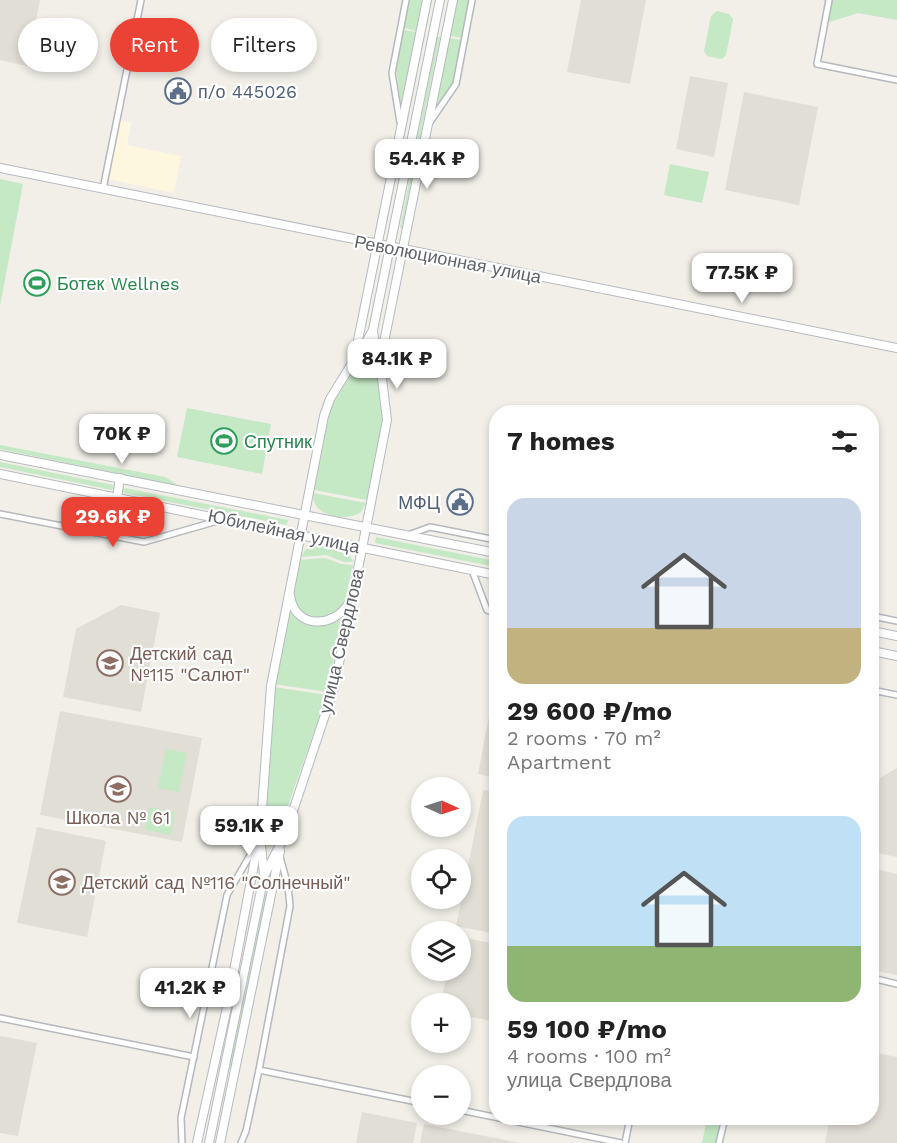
<!DOCTYPE html>
<meta charset="utf-8">
<style>
body{margin:0;font-family:"Work Sans",sans-serif;background:#f6f6f6;color:#222;height:100vh;display:flex;flex-direction:column;font-size:22px;white-space:nowrap}
*{box-sizing:border-box;margin:0}
p{font-size:20px;color:#767676}
.icon{flex:none;width:33px;height:33px;fill:none;stroke:currentColor;stroke-width:2;stroke-linecap:round;stroke-linejoin:round}
.map{position:relative;flex:1;overflow:hidden}
.panel{position:absolute;left:489px;top:405px;width:390px;height:720px;display:flex;flex-direction:column;background:#fff;border-radius:24px;box-shadow:0 3px 9px #0003}
.panel>*{flex:none}
.hud{position:absolute;left:18px;top:18px;width:381px;height:54px;display:flex;gap:12px}
.needle{width:39px;rotate:93deg}
.fabs{position:absolute;left:411px;top:777px;display:grid;gap:12px}
.fabs a{display:grid;place-items:center;width:60px;height:60px;border-radius:50%;background:#fff;box-shadow:0 3px 9px #0003;font-size:30px}
.price{position:absolute;translate:-50% -51px;padding:0 14px;border-radius:12px;background:#fff;color:#222;font-size:20px;line-height:39px;filter:drop-shadow(0 2px 3px #0008)}
.price::after{content:'';position:absolute;left:50%;top:36px;width:18px;height:14px;margin-left:-9px;background:inherit;clip-path:polygon(0 0,100% 0,50% 100%)}
.price.on{background:#ea4335;color:#fff}
ul{padding:0;list-style:none}
li{display:grid;align-content:center;gap:12px;height:318px;padding:0 18px}
li span{display:grid;place-items:center;height:186px;border-radius:18px;color:#555}
li>.icon{margin-inline-start:auto}
span .icon{width:108px;height:108px;fill:#fffc;stroke-width:1}
li b{font-size:26px}
h2{display:flex;justify-content:space-between;align-items:center;height:72px;padding:0 18px;font-size:26px}
.tag{padding:0 21px;border-radius:27px;background:#fff;box-shadow:0 3px 9px #0003;font-size:21px;line-height:54px}
.tag.on{background:#ea4335;color:#fff}
.map>svg:first-child{display:block}
.commercial{fill:#fef7e0}
.education{fill:#e1ded6}
.green{fill:#c5e8c5}
.lines{fill:none;stroke-linecap:round;stroke-linejoin:round}
.street-casing{stroke:#b5b8bc;stroke-width:8}
.secondary-casing{stroke:#b6babf;stroke-width:10}
.street{stroke:#fff;stroke-width:5}
.secondary{stroke:#fff;stroke-width:8}
.labels{text-anchor:middle;dominant-baseline:central;stroke-width:4.5;stroke-linejoin:round;paint-order:stroke}
.service-label{font-size:18px;fill:#4e5e75;stroke:#fff;text-anchor:start}
.street-label{font-size:18px;fill:#5f6368;stroke:#fff}
.leisure-label{font-size:18px;fill:#27864d;stroke:#fff;text-anchor:start}
.education-label{font-size:18px;fill:#785e54;stroke:#fff;text-anchor:start}
</style>
<div class="map">
<svg width="897" height="1143" viewBox="0 0 897 1143">
<rect width="100%" height="100%" fill="#f1efe8"/>
<polygon class="commercial" points="120,120 131,123 127,145 181,156 174,193 108,179"/>
<g class="education">
<polygon points="0,0 40,0 27,66 0,60"/>
<polygon points="581,0 646,0 630,84 567,72"/>
<polygon points="690,76 728,83 714,157 676,149"/>
<polygon points="744,92 818,107 799,205 725,190"/>
<polygon points="121,605 160,613 141,712 63,697 76,629"/>
<polygon points="496,703 496,778 478,774 491,706"/>
<polygon points="60,711 202,738 182,842 40,815"/>
<polygon points="897,768 897,857 872,852 872,824 880,778"/>
<polygon points="483,790 496,792 496,934 456,926"/>
<polygon points="37,827 106,841 87,937 17,923"/>
<polygon points="872,868 897,874 897,975 872,970"/>
<polygon points="461,937 496,944 496,1022 461,1015 460,1004 441,1003 447,971 460,970"/>
<polygon points="0,1036 37,1043 18,1136 0,1133"/>
<polygon points="872,1052 897,1057 897,1143 825,1143 830,1118 872,1118"/>
<polygon points="362,1112 417,1123 413,1143 356,1143"/>
<polygon points="424,1124 520,1143 420,1143"/>
</g>
<g class="green">
<polygon points="410,0 422,0 416,31 404,28"/>
<polygon points="457,0 470,0 462,38 450,36"/>
<polygon points="830,0 897,0 897,20 858,13 826,23"/>
<polygon points="717,11 729,14 733,19 726,55 722,59 707,56 704,51 711,16"/>
<polygon points="404,30 416,32 401,103 396,69"/>
<polygon points="423,34 425,35 387,223 385,221"/>
<polygon points="437,37 440,37 402,228 400,228"/>
<polygon points="449,38 462,40 454,82 436,109"/>
<polygon points="670,164 709,172 702,203 664,195"/>
<polygon points="0,179 23,184 0,306"/>
<polygon points="366,351 374,356 384,416 367,500 314,490 331,407"/>
<polygon points="187,408 271,424 262,474 177,457"/>
<polygon points="0,445 165,477 179,486 0,449"/>
<polygon points="0,462 113,485 114,488 112,490 0,467"/>
<polygon points="125,488 288,520 287,525 124,493 123,490"/>
<path d="M 313,493 L 366,503 L 361,512 C 345,523 311,516 313,493 Z"/>
<polygon points="376,537 496,561 496,567 375,543"/>
<path d="M 317,543 C 333,546 348,545 353,562 L 344,562 L 326,555 L 301,557 L 305,550 Z"/>
<path d="M 325,558 L 341,564 L 353,565 L 344,606 C 339,609 333,615 328,616 C 313,622 293,610 292,594 C 292,583 296,571 298,560 Z"/>
<path d="M 289,606 C 309,621 318,633 343,618 L 327,692 L 274,684 Z"/>
<polygon points="274,687 327,695 275,843 269,847 263,841"/>
<polygon points="166,749 187,753 179,792 158,788"/>
<polygon points="149,807 175,812 171,835 145,830"/>
<polygon points="270,873 272,875 232,1069 229,1068"/>
<polygon points="707,1118 721,1118 716,1143 702,1143"/>
</g>
<g class="lines">
<g class="street-casing">
<g id="street">
<polyline points="829,0 817,64 897,80"/>
<polyline points="400,122 392,73 406,0"/>
<polyline points="430,122 456,84 472,0"/>
<polyline points="103,189 141,0"/>
<polyline points="0,514 144,542 221,520"/>
<polyline points="408,535 430,527 496,540"/>
<polyline points="472,570 487,610 496,614"/>
<polyline points="872,616 897,621"/>
<polyline points="872,690 897,695"/>
<polyline points="872,978 897,984"/>
<polyline points="0,1018 194,1057"/>
<polyline points="259,1070 422,1103"/>
<polyline points="460,1110 621,1143"/>
<polyline points="182,1143 181,1118 227,895 256,845"/>
<polyline points="241,1143 246,1131 259,1070 290,906 288,886 280,857"/>
<polyline points="625,1143 630,1118"/>
<polyline points="719,1143 725,1118"/>
</g>
</g>
<g class="secondary-casing">
<g id="secondary">
<polyline points="0,168 897,348"/>
<polyline points="360,353 373,330"/>
<polyline points="376,355 373,330 440,0"/>
<polyline points="355,359 360,353 369,350 377,356"/>
<polyline points="0,455 496,553"/>
<polyline points="0,474 496,575"/>
<polyline points="117,498 120,478"/>
<path d="M 290,595 C 294,629 333,629 349,603"/>
<polyline points="872,631 897,636"/>
<polyline points="872,651 897,656"/>
<polyline points="264,874 260,836 271,686 324,416 330,399 354,360 427,0"/>
<polyline points="197,1143 228,1003 258,843"/>
<polyline points="209,1143 264,876 281,843 289,823 334,688 359,564 387,420 380,362 453,0"/>
<polyline points="220,1143 280,851"/>
</g>
</g>
<use href="#street" class="street"/>
<use href="#secondary" class="secondary"/>
</g>
<defs>
<g id="civic-ring" transform="scale(1.35)"><circle r="9.5" fill="#fff" stroke="#5c6f8a" stroke-width="1.5"/><path d="M-.6-6.5H3V-4.5H.6V-3L4-1V1h2V6H-6V1h2V-1L-.6-3ZM-1.2 2.5V6h2.4V2.5Z" fill="#5c6f8a"/></g>
<g id="stadium-ring" transform="scale(1.35)"><circle r="9.5" fill="#fff" stroke="#2e9e5b" stroke-width="1.5"/><path d="M0-5a6.5 5 0 1 0 0 10a6.5 5 0 1 0 0-10ZM-3.5-1.8h7v3.6h-7Z" fill="#2e9e5b"/></g>
<g id="school-ring" transform="scale(1.35)"><circle r="9.5" fill="#fff" stroke="#8d6e63" stroke-width="1.5"/><path d="M0-5L7-2L0 1L-7-2ZM-4 1L0 2.5L4 1V4Q0 6-4 4Z" fill="#8d6e63"/></g>
</defs>
<g fill-rule="evenodd">
<use href="#civic-ring" x="178" y="91"/>
<use href="#stadium-ring" x="37" y="283"/>
<use href="#stadium-ring" x="224" y="441"/>
<use href="#civic-ring" x="460" y="502"/>
<use href="#school-ring" x="110" y="663"/>
<use href="#school-ring" x="118" y="789"/>
<use href="#school-ring" x="62" y="882"/>
</g>
<g class="labels">
<g class="service-label">
<text x="198" y="91">п/о 445026</text>
<text x="440" y="502" text-anchor="end">МФЦ</text>
</g>
<g class="street-label">
<text transform="translate(448 259) rotate(11)">Революционная улица</text>
<text transform="translate(284 531) rotate(12)">Юбилейная улица</text>
<text transform="translate(341 641) rotate(-77)">улица Свердлова</text>
</g>
<g class="leisure-label">
<text x="57" y="283">Ботек Wellnes</text>
<text x="244" y="441">Спутник</text>
</g>
<g class="education-label">
<text x="130" y="653">Детский сад<tspan x="130" dy="21">№115 "Салют"</tspan></text>
<text x="118" y="817" text-anchor="middle">Школа № 61</text>
<text x="82" y="882">Детский сад №116 "Солнечный"</text>
</g>
</g>
</svg>
<div class="fabs">
<a><svg class="needle" viewBox="-14 -14 28 28"><path d="M0-13l5 13h-10z" fill="#e53935"/><path d="M0 13l5-13h-10z" fill="#767676"/></svg></a>
<a><svg class="icon" aria-label="locate" viewBox="0 0 24 24"><circle cx="12" cy="12" r="6"/><path d="M12 2v4M12 18v4M2 12h4M18 12h4"/></svg></a>
<a><svg class="icon" aria-label="layers" viewBox="0 0 24 24"><path d="M12 4l9 5-9 5-9-5zM3 14l9 5 9-5"/></svg></a>
<a>+</a>
<a>−</a>
</div>
<b class="price" style="left:427px;top:190px">54.4K ₽</b>
<b class="price" style="left:742px;top:304px">77.5K ₽</b>
<b class="price" style="left:397px;top:390px">84.1K ₽</b>
<b class="price" style="left:122px;top:465px">70K ₽</b>
<b class="price on" style="left:113px;top:548px">29.6K ₽</b>
<b class="price" style="left:249px;top:857px">59.1K ₽</b>
<b class="price" style="left:190px;top:1019px">41.2K ₽</b>
<div class="hud">
<a class="tag">Buy</a>
<a class="tag on">Rent</a>
<a class="tag">Filters</a>
</div>
<section class="panel">
<h2>7 homes<svg class="icon" aria-label="filters" viewBox="0 0 24 24"><path d="M4 7h16M4 17h16"/><circle cx="9" cy="7" r="2"/><circle cx="15" cy="17" r="2"/></svg></h2>
<ul>
<li><span style="background:linear-gradient(#c9d6e8 70%,#c2b280 0)"><svg class="icon" aria-label="home" viewBox="0 0 24 24"><path d="M3 11l9-7 9 7M6 9v11h12V9"/></svg></span><div><b>29 600 ₽/mo</b><p>2 rooms · 70 m²</p><p>Apartment</p></div></li>
<li><span style="background:linear-gradient(#bfe0f5 70%,#8fb573 0)"><svg class="icon" aria-label="home" viewBox="0 0 24 24"><path d="M3 11l9-7 9 7M6 9v11h12V9"/></svg></span><div><b>59 100 ₽/mo</b><p>4 rooms · 100 m²</p><p>улица Свердлова</p></div></li>
</ul>
</section>
</div>
